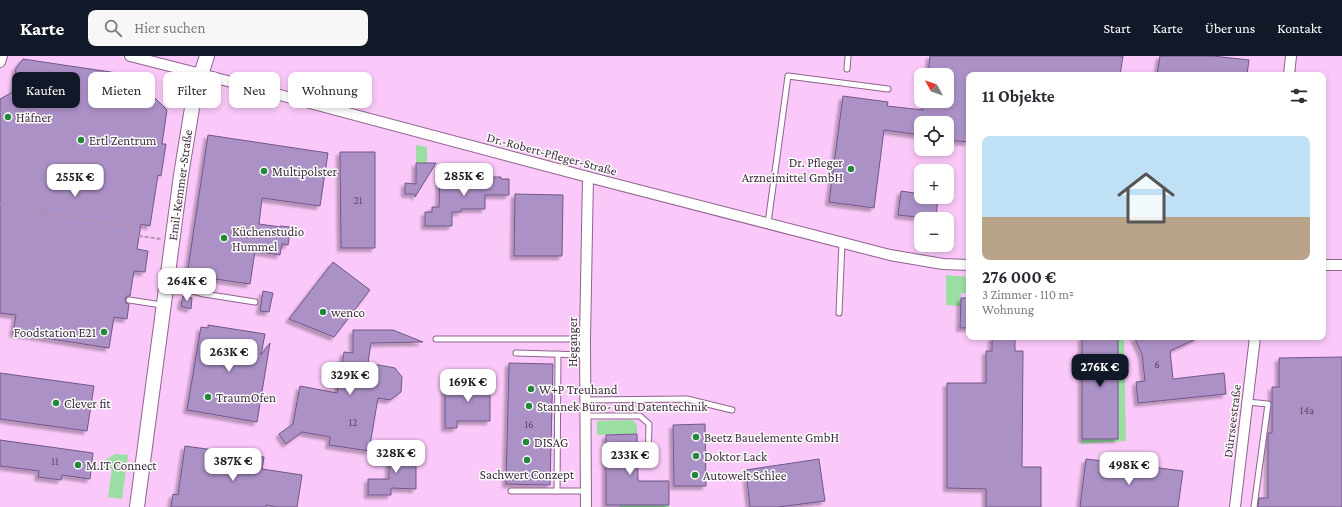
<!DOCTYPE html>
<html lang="de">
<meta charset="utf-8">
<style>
body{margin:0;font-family:"Crimson Pro",serif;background:#f7f7f7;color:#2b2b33;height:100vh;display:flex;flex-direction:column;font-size:15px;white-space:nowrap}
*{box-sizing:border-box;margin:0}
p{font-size:13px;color:#7c7c81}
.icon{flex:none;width:22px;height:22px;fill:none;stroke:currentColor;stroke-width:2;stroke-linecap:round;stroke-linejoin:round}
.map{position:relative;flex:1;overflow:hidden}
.panel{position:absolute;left:966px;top:16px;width:360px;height:268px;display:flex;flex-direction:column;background:#fff;border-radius:8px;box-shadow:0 2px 6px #0003}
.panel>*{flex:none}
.guide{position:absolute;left:12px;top:16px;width:380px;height:36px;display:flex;gap:8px}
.needle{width:26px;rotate:310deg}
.buttons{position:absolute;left:914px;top:12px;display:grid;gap:8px}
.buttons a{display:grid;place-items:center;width:40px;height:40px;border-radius:8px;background:#fff;box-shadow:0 2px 6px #0003;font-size:20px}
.price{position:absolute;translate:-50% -34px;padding:0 9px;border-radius:8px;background:#fff;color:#222;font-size:13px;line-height:26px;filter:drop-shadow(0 1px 2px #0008)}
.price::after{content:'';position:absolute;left:50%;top:24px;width:12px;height:9px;margin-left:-6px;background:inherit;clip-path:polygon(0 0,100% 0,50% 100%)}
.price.current{background:#111827;color:#fff}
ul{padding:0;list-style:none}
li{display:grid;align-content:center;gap:8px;height:212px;padding:0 16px}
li+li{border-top:1px solid #e1e1e2}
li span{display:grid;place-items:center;height:124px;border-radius:8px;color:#555}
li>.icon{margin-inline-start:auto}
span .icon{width:72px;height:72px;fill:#fffc;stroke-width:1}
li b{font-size:17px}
h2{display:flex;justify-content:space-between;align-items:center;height:48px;padding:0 16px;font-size:17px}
.chip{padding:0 14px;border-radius:8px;background:#fff;box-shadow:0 2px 6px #0003;font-size:14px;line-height:36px}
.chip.current{background:#111827;color:#fff}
header{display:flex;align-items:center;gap:24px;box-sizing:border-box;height:56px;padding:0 20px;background:#111827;color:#fff}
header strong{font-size:19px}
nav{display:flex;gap:22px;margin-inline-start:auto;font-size:14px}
.search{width:280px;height:36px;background:#f7f7f7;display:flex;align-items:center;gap:10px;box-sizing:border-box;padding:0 14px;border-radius:8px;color:#7c7c81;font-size:15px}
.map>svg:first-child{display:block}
.green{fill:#9adea2}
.building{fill:#ac91c7;stroke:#715689;filter:url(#shadow)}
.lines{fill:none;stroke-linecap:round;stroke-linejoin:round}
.lane-casing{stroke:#8f638e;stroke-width:7}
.street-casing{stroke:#8f638e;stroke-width:12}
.secondary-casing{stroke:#8f638e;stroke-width:16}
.path{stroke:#b48eb3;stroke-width:2;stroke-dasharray:4 2;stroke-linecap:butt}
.lane{stroke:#fff;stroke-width:5}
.street{stroke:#fff;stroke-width:10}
.secondary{stroke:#fff;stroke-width:14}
.poi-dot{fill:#24873b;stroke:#fcfcfc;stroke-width:1.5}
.labels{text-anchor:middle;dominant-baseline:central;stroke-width:3;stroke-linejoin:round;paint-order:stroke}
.number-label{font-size:11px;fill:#5c4762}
.poi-label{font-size:13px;fill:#422e41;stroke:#fcfcfc;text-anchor:start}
.street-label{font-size:13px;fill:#422e41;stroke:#fcfcfc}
</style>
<header>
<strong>Karte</strong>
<div class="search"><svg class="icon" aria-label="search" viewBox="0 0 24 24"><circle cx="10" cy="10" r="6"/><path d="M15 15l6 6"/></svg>Hier suchen</div>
<nav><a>Start</a><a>Karte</a><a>Über uns</a><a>Kontakt</a></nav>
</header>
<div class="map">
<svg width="1342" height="451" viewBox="0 0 1342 451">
<defs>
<filter id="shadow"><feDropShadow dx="-3.5" dy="3.5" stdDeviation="1" flood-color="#0004"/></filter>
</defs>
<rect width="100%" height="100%" fill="#fac8f9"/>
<g class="green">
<polygon points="416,89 427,91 427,107 416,107"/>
<polygon points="946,219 969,221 969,237 961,237 961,250 946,249"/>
<polygon points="1118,281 1124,281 1126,385 1081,388 1082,383 1118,383"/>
<path d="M 631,364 C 638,366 637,372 637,378 L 597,379 L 597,365 Z"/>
<polygon points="115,398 128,399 122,443 108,441 112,413 103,411 104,405"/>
<polygon points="620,449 669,449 669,451 619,451"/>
</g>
<g class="building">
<polygon points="930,0 1123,0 1120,19 969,19 969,86 947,84 947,67 921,67 921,79 884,74 874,152 829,146 843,40 888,46 887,50 923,54 924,45 947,45 947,19 928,19"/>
<polygon points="1160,0 1213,0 1249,4 1247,19 1157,19"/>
<polygon points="23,3 124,18 123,26 142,29 167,54 162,88 166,88 161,120 158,119 150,170 141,168 137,193 148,195 145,216 134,215 130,240 127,240 125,243 126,247 129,248 127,263 114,261 109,292 13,277 16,259 0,257 0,43 13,36 16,12"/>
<polygon points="208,79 328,97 320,150 262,142 259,168 280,171 280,170 291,171 288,189 282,188 280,199 255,195 250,228 187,219"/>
<polygon points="340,96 375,96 375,192 341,192"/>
<polygon points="416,107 436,107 415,141 415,138 405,138 405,127 416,128"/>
<polygon points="440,121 501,121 501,123 509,123 509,139 485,139 485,153 461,153 461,156 452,156 452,170 425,170 425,156 432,156 432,151 439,151"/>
<polygon points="901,135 921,138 921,141 938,141 936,163 898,159"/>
<polygon points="515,138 563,139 562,200 514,200"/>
<polygon points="333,206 370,234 334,281 289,263"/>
<polygon points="263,235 273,237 269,256 260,255"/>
<polygon points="183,240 192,242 191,253 181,250"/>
<polygon points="961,242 969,242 969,272 960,272"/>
<polygon points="208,269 265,278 261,299 270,287 257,366 187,354 201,271 208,272"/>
<polygon points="353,274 393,274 423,286 371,287 368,307 395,312 402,321 401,336 390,344 378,342 369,395 329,389 330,381 302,376 286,388 279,378 293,368 300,330 337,337 344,296 353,297"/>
<polygon points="992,281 1015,281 1015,295 1023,295 1022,411 1041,411 1041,451 986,451 986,433 947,432 947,327 986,327 986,295 992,295"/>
<rect x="1082" y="281" width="36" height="102"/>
<polygon points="1134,281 1200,281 1170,295 1173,323 1224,317 1226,338 1138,347 1136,326 1145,325 1142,298"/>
<polygon points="1342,301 1342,451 1258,451 1259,442 1268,442 1268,377 1272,377 1272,331 1279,331 1279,302"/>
<polygon points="509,307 553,308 550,429 506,428"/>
<polygon points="0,317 94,330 87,375 0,363"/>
<polygon points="468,323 490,323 490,365 457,365 457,372 445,372 445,330 468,330"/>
<polygon points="705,368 706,430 674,430 673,369"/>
<polygon points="637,378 638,425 669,425 669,449 606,449 606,379"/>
<polygon points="0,384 93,397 90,423 62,419 61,424 38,421 39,415 0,410"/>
<polygon points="185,390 264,401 262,413 302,419 297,451 277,451 266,449 266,451 171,451 173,438 178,439"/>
<polygon points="389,395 416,395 416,433 391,432 391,439 368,439 368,423 389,423"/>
<polygon points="819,403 825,445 778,451 750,451 746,414"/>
<polygon points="1086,403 1183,415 1178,451 1080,451"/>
</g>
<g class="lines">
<g class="lane-casing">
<g id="lane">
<polyline points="847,13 848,0"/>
<polyline points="768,167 788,20 888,33"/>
<polyline points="167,228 204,238 255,246"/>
<polyline points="129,244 162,249"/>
<polyline points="839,257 842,187"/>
<polyline points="436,283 585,283"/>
<polyline points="516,297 585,299"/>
<polyline points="585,344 687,343 732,354"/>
<polyline points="1247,346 1268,348 1254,451"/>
<polyline points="586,360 640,360 649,368 648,408"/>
<polyline points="511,435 586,435"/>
<polyline points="557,435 558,298"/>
</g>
</g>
<g class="street-casing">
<g id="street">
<polyline points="130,0 201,18 588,121 890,199 943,208 969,209"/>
<polyline points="0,6 2,0"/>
<polyline points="1289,19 1291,0"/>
<polyline points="1323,209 1342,209"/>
<polyline points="586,451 585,283 588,121"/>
<polyline points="1235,451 1255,281"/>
</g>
</g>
<g class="secondary-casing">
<polyline id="secondary" points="137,451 181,119 194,40 207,0"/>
</g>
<g class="path">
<polyline points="0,147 45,157 132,171 131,179 161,183"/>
<polyline points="44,168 46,145"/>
</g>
<use href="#lane" class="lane"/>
<use href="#street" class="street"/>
<use href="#secondary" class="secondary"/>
</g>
<g class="poi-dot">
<circle cx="8" cy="61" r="4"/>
<circle cx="81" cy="84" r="4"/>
<circle cx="851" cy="113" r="4"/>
<circle cx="264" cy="115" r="4"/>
<circle cx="224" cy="182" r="4"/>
<circle cx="323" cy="256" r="4"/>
<circle cx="104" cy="276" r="4"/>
<circle cx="531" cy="333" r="4"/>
<circle cx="208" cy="341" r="4"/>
<circle cx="56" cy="347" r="4"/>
<circle cx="529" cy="350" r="4"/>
<circle cx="696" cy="381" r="4"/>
<circle cx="526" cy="386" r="4"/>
<circle cx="696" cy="400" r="4"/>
<circle cx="527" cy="404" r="4"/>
<circle cx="78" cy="409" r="4"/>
<circle cx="695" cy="419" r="4"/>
</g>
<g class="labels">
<g class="number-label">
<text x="358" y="144">21</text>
<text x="1157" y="308">6</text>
<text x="1307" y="354">14a</text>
<text x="353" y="366">12</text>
<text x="529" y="368">16</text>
<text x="55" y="405">11</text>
</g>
<g class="poi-label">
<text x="16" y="61">Häfner</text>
<text x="89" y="84">Ertl Zentrum</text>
<text x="843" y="106" text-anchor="end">Dr. Pfleger<tspan x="843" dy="15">Arzneimittel GmbH</tspan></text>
<text x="272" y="115">Multipolster</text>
<text x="232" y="175">Küchenstudio<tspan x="232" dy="15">Hummel</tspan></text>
<text x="331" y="256">wenco</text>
<text x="96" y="276" text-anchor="end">Foodstation E21</text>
<text x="539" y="333">W+P Treuhand</text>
<text x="216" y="341">TraumOfen</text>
<text x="64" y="347">Clever fit</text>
<text x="537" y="350">Stannek Büro- und Datentechnik</text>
<text x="704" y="381">Beetz Bauelemente GmbH</text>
<text x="534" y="386">DISAG</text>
<text x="704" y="400">Doktor Lack</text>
<text x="86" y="409">M.IT Connect</text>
<text x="527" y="418" text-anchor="middle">Sachwert Conzept</text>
<text x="703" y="419">Autowelt Schlee</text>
</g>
<g class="street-label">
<text transform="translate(552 98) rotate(15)">Dr.-Robert-Pfleger-Straße</text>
<text transform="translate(180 129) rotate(-82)">Emil-Kemmer-Straße</text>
<text transform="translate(572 286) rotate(-90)">Heganger</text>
<text transform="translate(1232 365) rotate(-83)">Dürrseestraße</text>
</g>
</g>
</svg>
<div class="buttons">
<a><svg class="needle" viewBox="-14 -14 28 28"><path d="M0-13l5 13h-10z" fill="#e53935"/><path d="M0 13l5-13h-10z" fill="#7c7c81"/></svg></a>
<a><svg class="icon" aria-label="locate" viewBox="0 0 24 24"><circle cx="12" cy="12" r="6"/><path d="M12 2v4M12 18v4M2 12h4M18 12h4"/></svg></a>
<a>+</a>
<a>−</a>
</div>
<b class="price" style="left:464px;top:141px">285K €</b>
<b class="price" style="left:75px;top:142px">255K €</b>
<b class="price" style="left:187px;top:246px">264K €</b>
<b class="price" style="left:229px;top:317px">263K €</b>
<b class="price current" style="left:1100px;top:332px">276K €</b>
<b class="price" style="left:350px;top:340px">329K €</b>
<b class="price" style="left:468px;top:347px">169K €</b>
<b class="price" style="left:396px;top:418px">328K €</b>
<b class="price" style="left:630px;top:420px">233K €</b>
<b class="price" style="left:233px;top:426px">387K €</b>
<b class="price" style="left:1129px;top:430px">498K €</b>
<div class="guide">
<a class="chip current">Kaufen</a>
<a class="chip">Mieten</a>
<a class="chip">Filter</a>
<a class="chip">Neu</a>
<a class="chip">Wohnung</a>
</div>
<section class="panel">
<h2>11 Objekte<svg class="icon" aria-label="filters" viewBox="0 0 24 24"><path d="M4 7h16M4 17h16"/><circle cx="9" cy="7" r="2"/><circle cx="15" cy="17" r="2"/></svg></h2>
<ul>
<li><span style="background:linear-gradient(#bfe0f5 65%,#b9a48a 0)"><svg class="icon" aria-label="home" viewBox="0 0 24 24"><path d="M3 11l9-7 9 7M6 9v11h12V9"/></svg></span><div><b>276 000 €</b><p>3 Zimmer · 110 m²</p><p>Wohnung</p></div></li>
</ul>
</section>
</div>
